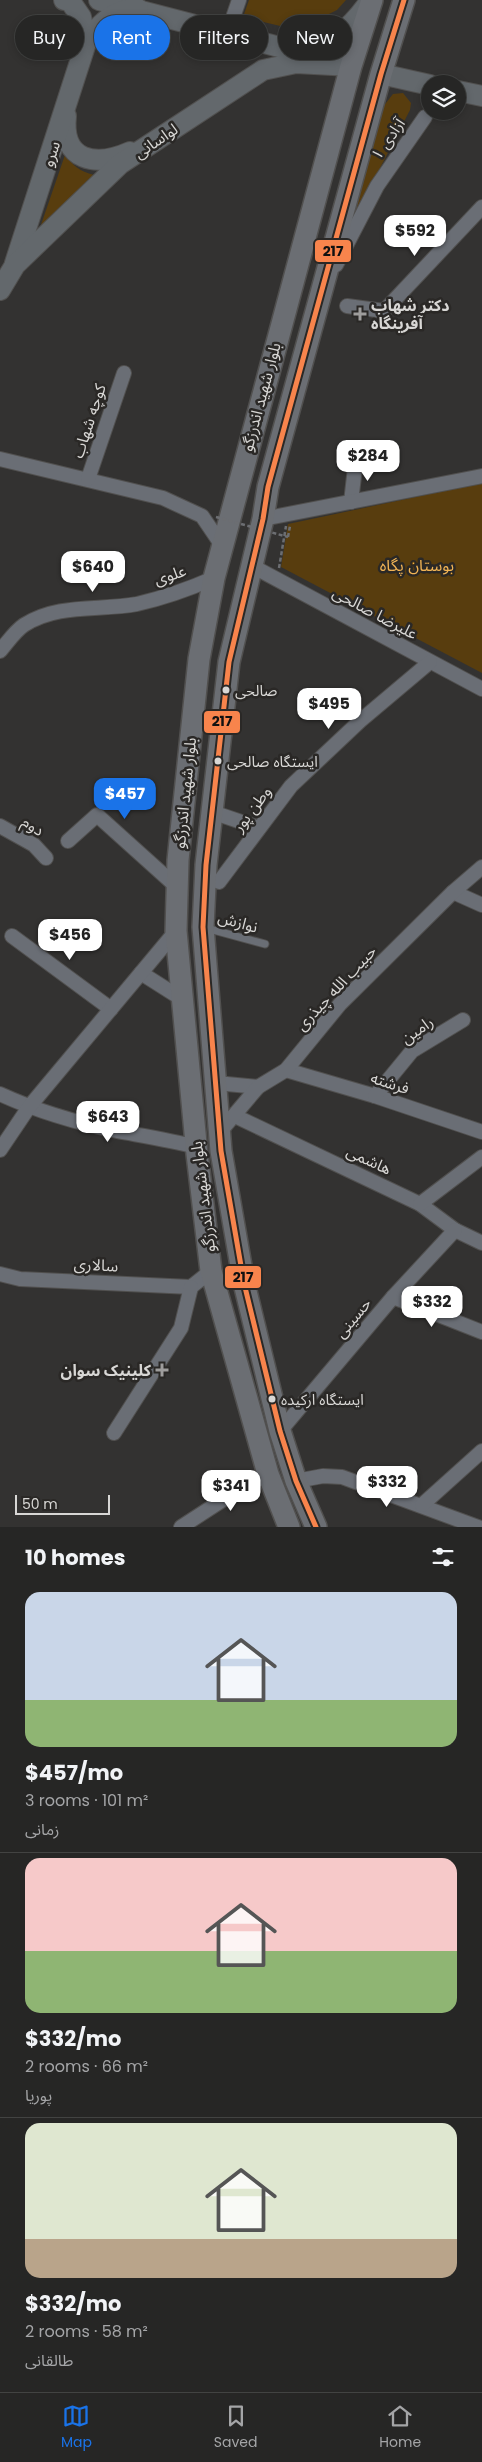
<!DOCTYPE html>
<meta charset="utf-8">
<style>
body{margin:0;font-family:Poppins,"Noto Sans Arabic",sans-serif;background:#2e2e2d;color:#f1f3f6;height:100vh;display:flex;flex-direction:column;font-size:19px;white-space:nowrap}
*{box-sizing:border-box;margin:0}
p{font-size:16px;color:#a4a5a7}
.icon{flex:none;width:28px;height:28px;fill:none;stroke:currentColor;stroke-width:2;stroke-linecap:round;stroke-linejoin:round}
.map{position:relative;height:1527px;overflow:hidden}
.panel{display:flex;flex-direction:column;background:#262625;flex:1}
.panel>*{flex:none}
.hud{position:absolute;left:15px;top:15px;width:452px;height:45px;display:flex;gap:10px}
.controls{position:absolute;left:421px;top:75px;display:grid;gap:10px}
.controls a{display:grid;place-items:center;width:45px;height:45px;border-radius:50%;background:#262625;box-shadow:0 2px 8px #0003,0 0 0 1px #424342;font-size:25px}
.scale{position:absolute;left:15px;bottom:12px;width:95px;box-sizing:border-box;padding-left:5px;border:2px solid #d8d7d5;border-top:0;font-size:14px;line-height:18px;white-space:nowrap;color:#d8d7d5;-webkit-text-stroke:4px #2a2826;paint-order:stroke}
.price{position:absolute;translate:-50% -42px;padding:0 11px;border-radius:10px;background:#fff;color:#222;font-size:16px;line-height:32px;filter:drop-shadow(0 1px 2px #0008)}
.price::after{content:'';position:absolute;left:50%;top:30px;width:15px;height:11px;margin-left:-8px;background:inherit;clip-path:polygon(0 0,100% 0,50% 100%)}
.price.on{background:#1a73e8;color:#fff}
ul{padding:0;list-style:none}
li{display:grid;align-content:center;gap:10px;height:265px;padding:0 25px}
li+li{border-top:1px solid #424342}
li span{display:grid;place-items:center;height:155px;border-radius:15px;color:#555}
li>.icon{margin-inline-start:auto}
span .icon{width:90px;height:90px;fill:#fffc;stroke-width:1}
li b{font-size:21px}
h2{display:flex;justify-content:space-between;align-items:center;height:60px;padding:0 25px;font-size:21px}
.tag{padding:0 18px;border-radius:22px;background:#262625;box-shadow:0 2px 8px #0003,0 0 0 1px #424342;font-size:18px;line-height:45px}
.tag.on{background:#1a73e8;color:#fff}
.tabs{display:flex;justify-content:space-around;align-items:center;height:70px;border-top:1px solid #424342;background:#262625;font-size:14px;color:#a4a5a7}
.tabs a{display:grid;justify-items:center;gap:2px}
.tabs .on{color:#1a73e8}
.map>svg:first-child{display:block}
.green{fill:#583d0e}
.lines{fill:none;stroke-linecap:round;stroke-linejoin:round}
.lane-casing{stroke:#51504f;stroke-width:9}
.street-casing{stroke:#51504f;stroke-width:16}
.secondary-casing{stroke:#51504f;stroke-width:22}
.primary-casing{stroke:#51504f;stroke-width:24}
.path{stroke:#6c6e72;stroke-width:2.5;stroke-dasharray:4 2.5;stroke-linecap:butt}
.lane{stroke:#6a6e75;stroke-width:7}
.street{stroke:#6a6e75;stroke-width:14}
.secondary{stroke:#63686c;stroke-width:20}
.primary{stroke:#6b6e73;stroke-width:21}
.path-bridge{stroke:#6c6e72;stroke-width:2.5;stroke-dasharray:4 2.5;stroke-linecap:butt}
.bus-1-casing{stroke:#2a2826;stroke-width:9}
.bus-1{stroke:#f8844c;stroke-width:5}
.poi-dot{fill:#9e9d9c;stroke:#2a2826;stroke-width:2}
.bus-dot{fill:#d8d7d5;stroke:#2a2826;stroke-width:2}
.labels{text-anchor:middle;dominant-baseline:central;stroke-width:5;stroke-linejoin:round;paint-order:stroke}
.bus-label{font-size:15px;fill:#d8d7d5;stroke:#2a2826;text-anchor:start}
.street-label{font-size:16px;fill:#d8d7d5;stroke:#2a2826}
.poi-label{font-size:16px;font-weight:bold;fill:#d8d7d5;stroke:#2a2826;text-anchor:start}
.park-label{font-size:16px;fill:#f1b455;stroke:#2a2826}
.line-badge{stroke:#2a2826;stroke-width:2}
.pale-badge-label{font-size:14px;text-anchor:middle;font-weight:bold;fill:#111}
</style>
<div class="map">
<svg width="482" height="1527" viewBox="0 0 482 1527">
<rect width="100%" height="100%" fill="#333231"/>
<g class="green">
<polygon points="249,0 346,0 337,10 297,30 243,17"/>
<polygon points="403,93 411,103 410,110 350,226 382,108 393,94"/>
<path d="M 66,152 C 71,166 80,171 94,175 L 33,248 Z"/>
<polygon points="482,483 482,673 281,567 288,524"/>
</g>
<g class="lines">
<g class="lane-casing">
<polyline id="lane" points="206,928 265,944"/>
</g>
<g class="street-casing">
<g id="street">
<polyline points="228,32 239,0"/>
<polyline points="336,265 377,186 425,117"/>
<polyline points="347,306 384,311 482,207"/>
<polyline points="0,459 163,498 202,516 221,544"/>
<polyline points="88,479 124,373"/>
<polyline points="351,502 356,459"/>
<polyline points="263,519 482,476"/>
<polyline points="252,566 482,689"/>
<path d="M 0,651 C 7,643 15,631 24,625 C 58,603 99,611 137,604 C 163,598 189,589 214,578"/>
<polyline points="212,812 259,828"/>
<polyline points="0,826 34,845 46,858"/>
<polyline points="68,841 97,815 177,887"/>
<polyline points="219,882 291,786 360,721 430,662"/>
<polyline points="453,892 482,905"/>
<polyline points="12,936 111,1009"/>
<polyline points="141,973 182,999"/>
<polyline points="286,1070 375,1096 482,1132"/>
<polyline points="216,1083 258,1087"/>
<path d="M 0,1094 C 37,1111 78,1123 117,1131 C 144,1136 170,1140 197,1147"/>
<polyline points="375,1096 412,1051 463,1020"/>
<polyline points="235,1116 420,1204 455,1230 482,1243"/>
<polyline points="219,1133 258,1087 286,1070 340,1004 453,892 482,867"/>
<polyline points="0,1150 29,1107 176,931"/>
<polyline points="420,1204 482,1157"/>
<polyline points="0,1274 20,1279 191,1287 211,1271"/>
<polyline points="393,1297 482,1332"/>
<polyline points="280,1431 393,1297 455,1230"/>
<polyline points="114,1433 181,1328 191,1287"/>
<polyline points="296,1481 323,1476 342,1477 478,1527"/>
<polyline points="422,1505 482,1451"/>
<polyline points="181,1527 235,1492 268,1474"/>
</g>
</g>
<g class="secondary-casing">
<g id="secondary">
<polyline points="64,0 70,1 81,17 86,43"/>
<polyline points="99,0 318,57"/>
<path d="M 297,49 C 333,43 349,31 370,1"/>
<polyline points="381,74 430,85"/>
<polyline points="458,91 482,96"/>
<path d="M 66,116 C 61,162 96,167 130,152"/>
<path d="M 15,263 L 86,43 C 98,25 114,8 138,9"/>
<polyline points="0,290 15,265 120,164 263,70 296,63 351,66"/>
</g>
</g>
<g class="primary-casing">
<g id="primary">
<polyline points="289,1527 268,1474 211,1271 197,1154 176,931 178,860 199,659 214,578 351,66 372,0"/>
<polyline points="316,1527 296,1481 280,1431 244,1283 221,1151 203,927 206,865 229,662 263,519 268,487 381,74 404,0"/>
</g>
</g>
<g class="path">
<polyline points="288,537 290,526"/>
<polyline points="279,568 286,526"/>
</g>
<use href="#lane" class="lane"/>
<use href="#street" class="street"/>
<use href="#secondary" class="secondary"/>
<use href="#primary" class="primary"/>
<polyline class="path-bridge" points="216,517 288,537"/>
<g class="bus-1-casing">
<polyline id="bus-1" points="316,1527 296,1481 280,1431 244,1283 221,1151 203,927 206,865 229,662 263,519 268,487 381,74 404,0"/>
</g>
<use href="#bus-1" class="bus-1"/>
</g>
<g class="poi-dot">
<path d="M357.5 306.5h5v5h5v5h-5v5h-5v-5h-5v-5h5z"/>
<path d="M159.5 1362.5h5v5h5v5h-5v5h-5v-5h-5v-5h5z"/>
</g>
<g class="bus-dot">
<circle cx="226" cy="690" r="4.5"/>
<circle cx="218" cy="761" r="4.5"/>
<circle cx="272" cy="1399" r="4.5"/>
</g>
<g class="labels">
<g class="bus-label">
<text x="235" y="690">صالحی</text>
<text x="227" y="761">ایستگاه صالحی</text>
<text x="281" y="1399">ایستگاه ارکیده</text>
</g>
<g class="street-label">
<text transform="translate(388 139) rotate(-55)">آزادی ۱</text>
<text transform="translate(156 141) rotate(-34)">لواسانی</text>
<text transform="translate(51 154) rotate(-72)">سرو</text>
<text transform="translate(261 397) rotate(-75)">بلوار شهید اندرزگو</text>
<text transform="translate(89 421) rotate(-72)">کوچه شهاب</text>
<text transform="translate(170 575) rotate(-18)">علوی</text>
<text transform="translate(375 613) rotate(28)">علیرضا صالحی</text>
<text transform="translate(185 793) rotate(-84)">بلوار شهید اندرزگو</text>
<text transform="translate(252 809) rotate(-53)">وطن پور</text>
<text transform="translate(33 826) rotate(33)">دوم</text>
<text transform="translate(238 922) rotate(16)">نوازش</text>
<text transform="translate(336 988) rotate(-47)">حبیب الله چیذری</text>
<text transform="translate(417 1030) rotate(-35)">رامین</text>
<text transform="translate(390 1083) rotate(18)">فرشته</text>
<text transform="translate(369 1160) rotate(25)">هاشمی</text>
<text transform="translate(203 1197) rotate(-97)">بلوار شهید اندرزگو</text>
<text transform="translate(96 1265) rotate(3)">سالاری</text>
<text transform="translate(353 1318) rotate(-50)">حسینی</text>
</g>
<g class="poi-label">
<text x="371" y="305">دکتر شهاب<tspan x="371" dy="18">آفرینگاه</tspan></text>
<text x="151" y="1370" text-anchor="end">کلینیک سوان</text>
</g>
<g class="park-label">
<text x="417" y="565">بوستان پگاه</text>
</g>
</g>
<g class="line-badge">
<rect x="314" y="239" width="38" height="24" rx="5" fill="#f8844c"/>
<rect x="203" y="710" width="38" height="24" rx="5" fill="#f8844c"/>
<rect x="224" y="1265" width="38" height="24" rx="5" fill="#f8844c"/>
</g>
<g class="pale-badge-label">
<text x="333" y="256">217</text>
<text x="222" y="726">217</text>
<text x="243" y="1282">217</text>
</g>
</svg>
<div class="controls">
<a><svg class="icon" aria-label="layers" viewBox="0 0 24 24"><path d="M12 4l9 5-9 5-9-5zM3 14l9 5 9-5"/></svg></a>
</div>
<div class="scale">50 m</div>
<b class="price" style="left:415px;top:257px">$592</b>
<b class="price" style="left:368px;top:482px">$284</b>
<b class="price" style="left:93px;top:593px">$640</b>
<b class="price" style="left:329px;top:730px">$495</b>
<b class="price on" style="left:125px;top:820px">$457</b>
<b class="price" style="left:70px;top:961px">$456</b>
<b class="price" style="left:108px;top:1143px">$643</b>
<b class="price" style="left:432px;top:1328px">$332</b>
<b class="price" style="left:387px;top:1508px">$332</b>
<b class="price" style="left:231px;top:1512px">$341</b>
<div class="hud">
<a class="tag">Buy</a>
<a class="tag on">Rent</a>
<a class="tag">Filters</a>
<a class="tag">New</a>
</div>
</div>
<section class="panel">
<h2>10 homes<svg class="icon" aria-label="filters" viewBox="0 0 24 24"><path d="M4 7h16M4 17h16"/><circle cx="9" cy="7" r="2"/><circle cx="15" cy="17" r="2"/></svg></h2>
<ul>
<li><span style="background:linear-gradient(#c9d6e8 70%,#8fb573 0)"><svg class="icon" aria-label="home" viewBox="0 0 24 24"><path d="M3 11l9-7 9 7M6 9v11h12V9"/></svg></span><div><b>$457/mo</b><p>3 rooms · 101 m²</p><p>زمانی</p></div></li>
<li><span style="background:linear-gradient(#f6c9c9 60%,#8fb573 0)"><svg class="icon" aria-label="home" viewBox="0 0 24 24"><path d="M3 11l9-7 9 7M6 9v11h12V9"/></svg></span><div><b>$332/mo</b><p>2 rooms · 66 m²</p><p>پوریا</p></div></li>
<li><span style="background:linear-gradient(#dfe7d0 75%,#b9a48a 0)"><svg class="icon" aria-label="home" viewBox="0 0 24 24"><path d="M3 11l9-7 9 7M6 9v11h12V9"/></svg></span><div><b>$332/mo</b><p>2 rooms · 58 m²</p><p>طالقانی</p></div></li>
</ul>
</section>
<nav class="tabs">
<a class="on"><svg class="icon" aria-label="map" viewBox="0 0 24 24"><path d="M3 6l6-2 6 2 6-2v14l-6 2-6-2-6 2zM9 4v14M15 6v14"/></svg>Map</a>
<a><svg class="icon" aria-label="saved" viewBox="0 0 24 24"><path d="M7 4h10v16l-5-4-5 4z"/></svg>Saved</a>
<a><svg class="icon" aria-label="home" viewBox="0 0 24 24"><path d="M3 11l9-7 9 7M6 9v11h12V9"/></svg>Home</a>
</nav>
